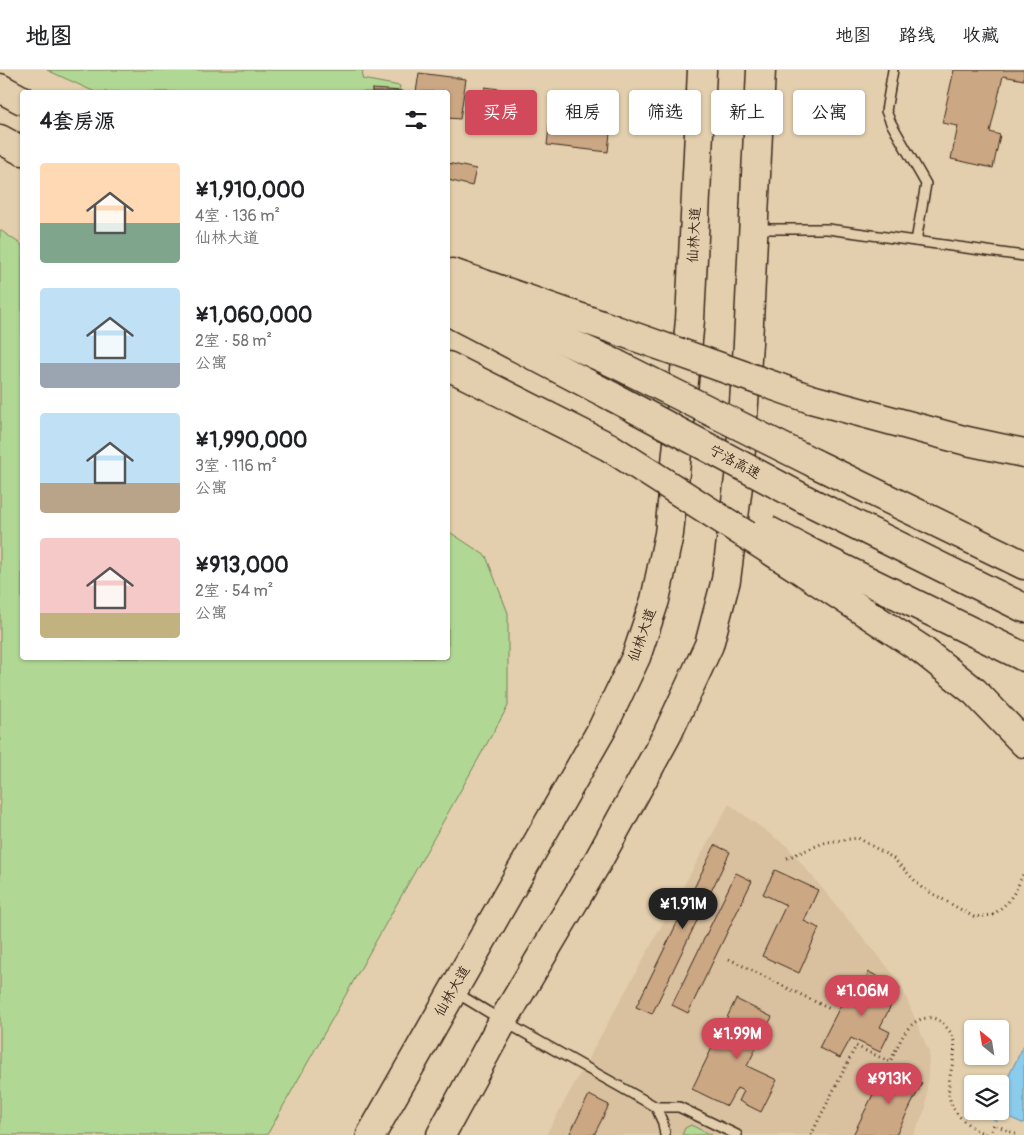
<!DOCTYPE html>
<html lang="zh">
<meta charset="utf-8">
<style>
body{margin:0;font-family:Pangolin,"LXGW WenKai TC",sans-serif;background:#f2f2f2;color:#202124;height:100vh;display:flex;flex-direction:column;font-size:19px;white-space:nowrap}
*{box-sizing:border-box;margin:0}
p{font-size:16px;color:#757577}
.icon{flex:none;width:28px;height:28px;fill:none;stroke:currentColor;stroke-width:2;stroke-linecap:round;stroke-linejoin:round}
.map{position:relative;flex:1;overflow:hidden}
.sheet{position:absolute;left:20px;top:20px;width:430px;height:570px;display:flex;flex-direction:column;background:#fff;border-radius:5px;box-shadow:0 1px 4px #0004}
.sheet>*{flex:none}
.guide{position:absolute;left:465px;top:20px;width:475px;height:45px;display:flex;gap:10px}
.needle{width:32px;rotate:330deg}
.buttons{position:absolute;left:964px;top:950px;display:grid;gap:10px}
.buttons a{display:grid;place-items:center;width:45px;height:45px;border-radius:5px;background:#fff;box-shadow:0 1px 4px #0004;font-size:25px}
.price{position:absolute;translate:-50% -42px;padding:0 11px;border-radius:18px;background:#d1495b;color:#fff;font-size:16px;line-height:32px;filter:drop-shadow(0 1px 2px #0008)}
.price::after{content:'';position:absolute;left:50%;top:30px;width:15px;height:11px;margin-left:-8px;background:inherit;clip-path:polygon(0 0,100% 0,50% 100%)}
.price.current{background:#222;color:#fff}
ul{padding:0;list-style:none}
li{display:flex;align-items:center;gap:15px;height:125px;padding:0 20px}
li span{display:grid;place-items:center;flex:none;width:140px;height:100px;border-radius:5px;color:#555}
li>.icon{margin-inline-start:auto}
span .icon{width:60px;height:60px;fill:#fffc;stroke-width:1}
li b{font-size:21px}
h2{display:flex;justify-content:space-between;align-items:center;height:60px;padding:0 20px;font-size:21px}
.pill{padding:0 18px;border-radius:5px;background:#fff;box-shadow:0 1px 4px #0004;font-size:18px;line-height:45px}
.pill.current{background:#d1495b;color:#fff}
header{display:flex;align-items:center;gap:30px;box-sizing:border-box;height:70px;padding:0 25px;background:#fff;border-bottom:1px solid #e0e0e0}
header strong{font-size:24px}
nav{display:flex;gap:28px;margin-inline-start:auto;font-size:18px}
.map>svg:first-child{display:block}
.built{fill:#d9c09e}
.green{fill:#b0d894;stroke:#768159}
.water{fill:#8bcbec;stroke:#6b8b9a}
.building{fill:#cba784;stroke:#3b2a1e}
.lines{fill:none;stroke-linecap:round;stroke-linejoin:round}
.service-casing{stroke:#3b2a1e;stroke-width:12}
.primary-casing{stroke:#3b2a1e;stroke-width:31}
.motorway-casing{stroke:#3b2a1e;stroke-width:31}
.path{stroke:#3b2a1e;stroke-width:3;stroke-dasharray:1 4;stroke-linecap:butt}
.service{stroke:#e3cfad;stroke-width:9}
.primary{stroke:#e3cfad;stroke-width:28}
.motorway{stroke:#e3cfad;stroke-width:28}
.motorway-bridge-casing{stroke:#3b2a1e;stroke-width:31;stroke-linecap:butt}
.motorway-bridge{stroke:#e3cfad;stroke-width:28}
.labels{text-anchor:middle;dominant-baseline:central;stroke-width:4.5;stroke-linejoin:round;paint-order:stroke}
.street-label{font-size:14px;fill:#3b2a1e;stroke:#e3cfad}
</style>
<header>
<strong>地图</strong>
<nav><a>地图</a><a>路线</a><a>收藏</a></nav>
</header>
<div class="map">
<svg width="1024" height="1065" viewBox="0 0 1024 1065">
<rect width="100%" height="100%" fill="#e3cfad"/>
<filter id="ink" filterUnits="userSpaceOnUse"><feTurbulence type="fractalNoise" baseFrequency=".02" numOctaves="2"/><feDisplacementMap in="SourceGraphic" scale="10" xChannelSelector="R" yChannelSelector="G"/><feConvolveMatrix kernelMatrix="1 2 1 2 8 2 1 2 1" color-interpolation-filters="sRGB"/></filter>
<g filter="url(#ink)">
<polygon class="built" points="729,734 788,777 899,911 929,982 926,1038 913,1065 546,1065"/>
<g class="green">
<polygon points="47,0 363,0 362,9 400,16 399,22 95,22"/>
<polygon points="0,160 22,175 22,588 448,588 448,461 486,486 508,543 508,636 267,1065 0,1065"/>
<polygon points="691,1055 711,1065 682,1065 685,1058"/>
</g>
<polygon class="water" points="1024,975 1024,1053 1022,1053 1000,1043 996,1051 992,1048 990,1041 1000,1041 1000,1015 1009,1005"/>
<g class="building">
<polygon points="954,0 1024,0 1024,10 1003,6 990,62 1000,65 993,98 951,89 958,56 942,53"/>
<polygon points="419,3 466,9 460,49 448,48 448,22 416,22"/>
<polygon points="485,17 536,24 531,63 480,56"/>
<polygon points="372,19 402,21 402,22 372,22"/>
<polygon points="550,47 611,53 608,82 547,75"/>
<polygon points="448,93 476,99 472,116 448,110"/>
<polygon points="715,775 730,782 652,944 636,937"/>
<polygon points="775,800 818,820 804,851 819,858 799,903 762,886 786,835 763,824"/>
<polygon points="736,803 752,811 688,943 672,935"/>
<polygon points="869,902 900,918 880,957 890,962 880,982 851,968 840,988 819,978 850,917 859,921"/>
<polygon points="736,929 772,947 747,996 777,1010 761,1042 739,1031 744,1021 737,1018 727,1036 692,1019"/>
<polygon points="887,996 922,1013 896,1065 853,1065"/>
<polygon points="589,1025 609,1035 594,1065 569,1065"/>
</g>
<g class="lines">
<g class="service-casing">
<g id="service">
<polyline points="893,0 886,41 891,53 926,114 916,171"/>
<polyline points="757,159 828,159 1024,186"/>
<polyline points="455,922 503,951 656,1037 679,1037 737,1065"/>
<polyline points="656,1037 663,1053 665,1065"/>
</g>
</g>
<g class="primary-casing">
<g id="primary">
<polyline points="371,1065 602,659 636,587 655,530 669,464 690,250 702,0"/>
<polyline points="441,1065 503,951 598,791 667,665 709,575 726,510 739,408 748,273 761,0"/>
</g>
</g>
<g class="motorway-casing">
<g id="motorway">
<polyline points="0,18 22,30"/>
<polyline points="0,69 22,81"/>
<polyline points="452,203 613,259"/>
<polyline points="448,219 502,242 616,294"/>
<polyline points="448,241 613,327"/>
<polyline points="448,296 609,377"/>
<polyline points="811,329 967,371 1024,383"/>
<polyline points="814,393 1024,495"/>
<polyline points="812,433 1024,538"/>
<polyline points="809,482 1024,587"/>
<polyline points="804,502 921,579 975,622 1024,673"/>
</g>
</g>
<g class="path">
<polyline points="787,788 826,772 858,768 893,788 921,817 974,847 993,845 1008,832 1016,820 1024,802"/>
<polyline points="729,889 832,940"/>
<path d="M 811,1065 L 856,976 L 890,992 C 899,975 906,949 928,948 C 935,947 941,951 945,956 C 968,977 941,1006 951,1033 C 957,1048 973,1060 988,1065"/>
<polyline points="989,1065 994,1054 1017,1065"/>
</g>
<use href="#service" class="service"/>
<use href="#primary" class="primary"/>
<use href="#motorway" class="motorway"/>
<g class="motorway-bridge-casing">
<g id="motorway-bridge">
<polyline points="613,259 811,329"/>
<polyline points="616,294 814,393"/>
<polyline points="613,327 812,433"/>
<polyline points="609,377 804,502"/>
<polyline points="767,460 809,482"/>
</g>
</g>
<use href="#motorway-bridge" class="motorway-bridge"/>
</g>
</g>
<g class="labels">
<g class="street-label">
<text transform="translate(694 165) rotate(-87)">仙林大道</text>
<text transform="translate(735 392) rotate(28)">宁洛高速</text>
<text transform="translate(642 565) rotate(-70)">仙林大道</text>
<text transform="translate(452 921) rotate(-60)">仙林大道</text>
</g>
</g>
</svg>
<div class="buttons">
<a><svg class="needle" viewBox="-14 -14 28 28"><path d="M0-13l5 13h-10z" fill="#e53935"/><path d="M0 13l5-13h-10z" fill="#757577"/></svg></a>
<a><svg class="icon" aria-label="layers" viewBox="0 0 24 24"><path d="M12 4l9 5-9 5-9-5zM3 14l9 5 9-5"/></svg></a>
</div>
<b class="price current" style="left:683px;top:860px">¥1.91M</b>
<b class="price" style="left:862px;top:947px">¥1.06M</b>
<b class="price" style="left:737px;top:990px">¥1.99M</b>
<b class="price" style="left:889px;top:1035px">¥913K</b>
<div class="guide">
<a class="pill current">买房</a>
<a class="pill">租房</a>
<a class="pill">筛选</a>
<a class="pill">新上</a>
<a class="pill">公寓</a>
</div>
<section class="sheet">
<h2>4套房源<svg class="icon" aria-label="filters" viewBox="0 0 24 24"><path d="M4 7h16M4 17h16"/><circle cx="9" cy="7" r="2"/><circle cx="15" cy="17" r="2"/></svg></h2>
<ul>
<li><span style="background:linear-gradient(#ffd9b3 60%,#7fa58c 0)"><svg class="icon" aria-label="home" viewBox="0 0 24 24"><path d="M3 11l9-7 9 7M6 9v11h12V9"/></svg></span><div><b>¥1,910,000</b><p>4室 · 136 m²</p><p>仙林大道</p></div></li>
<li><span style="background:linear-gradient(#bfe0f5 75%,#9aa5b1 0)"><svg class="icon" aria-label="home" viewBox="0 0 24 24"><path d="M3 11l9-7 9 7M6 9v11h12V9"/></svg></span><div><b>¥1,060,000</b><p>2室 · 58 m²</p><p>公寓</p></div></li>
<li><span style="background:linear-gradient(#bfe0f5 70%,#b9a48a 0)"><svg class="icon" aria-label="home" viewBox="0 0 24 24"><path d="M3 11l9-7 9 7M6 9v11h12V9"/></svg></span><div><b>¥1,990,000</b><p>3室 · 116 m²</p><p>公寓</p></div></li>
<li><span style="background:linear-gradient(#f6c9c9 75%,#c2b280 0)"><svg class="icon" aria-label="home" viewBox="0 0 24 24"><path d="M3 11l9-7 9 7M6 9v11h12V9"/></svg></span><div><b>¥913,000</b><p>2室 · 54 m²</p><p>公寓</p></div></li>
</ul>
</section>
</div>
